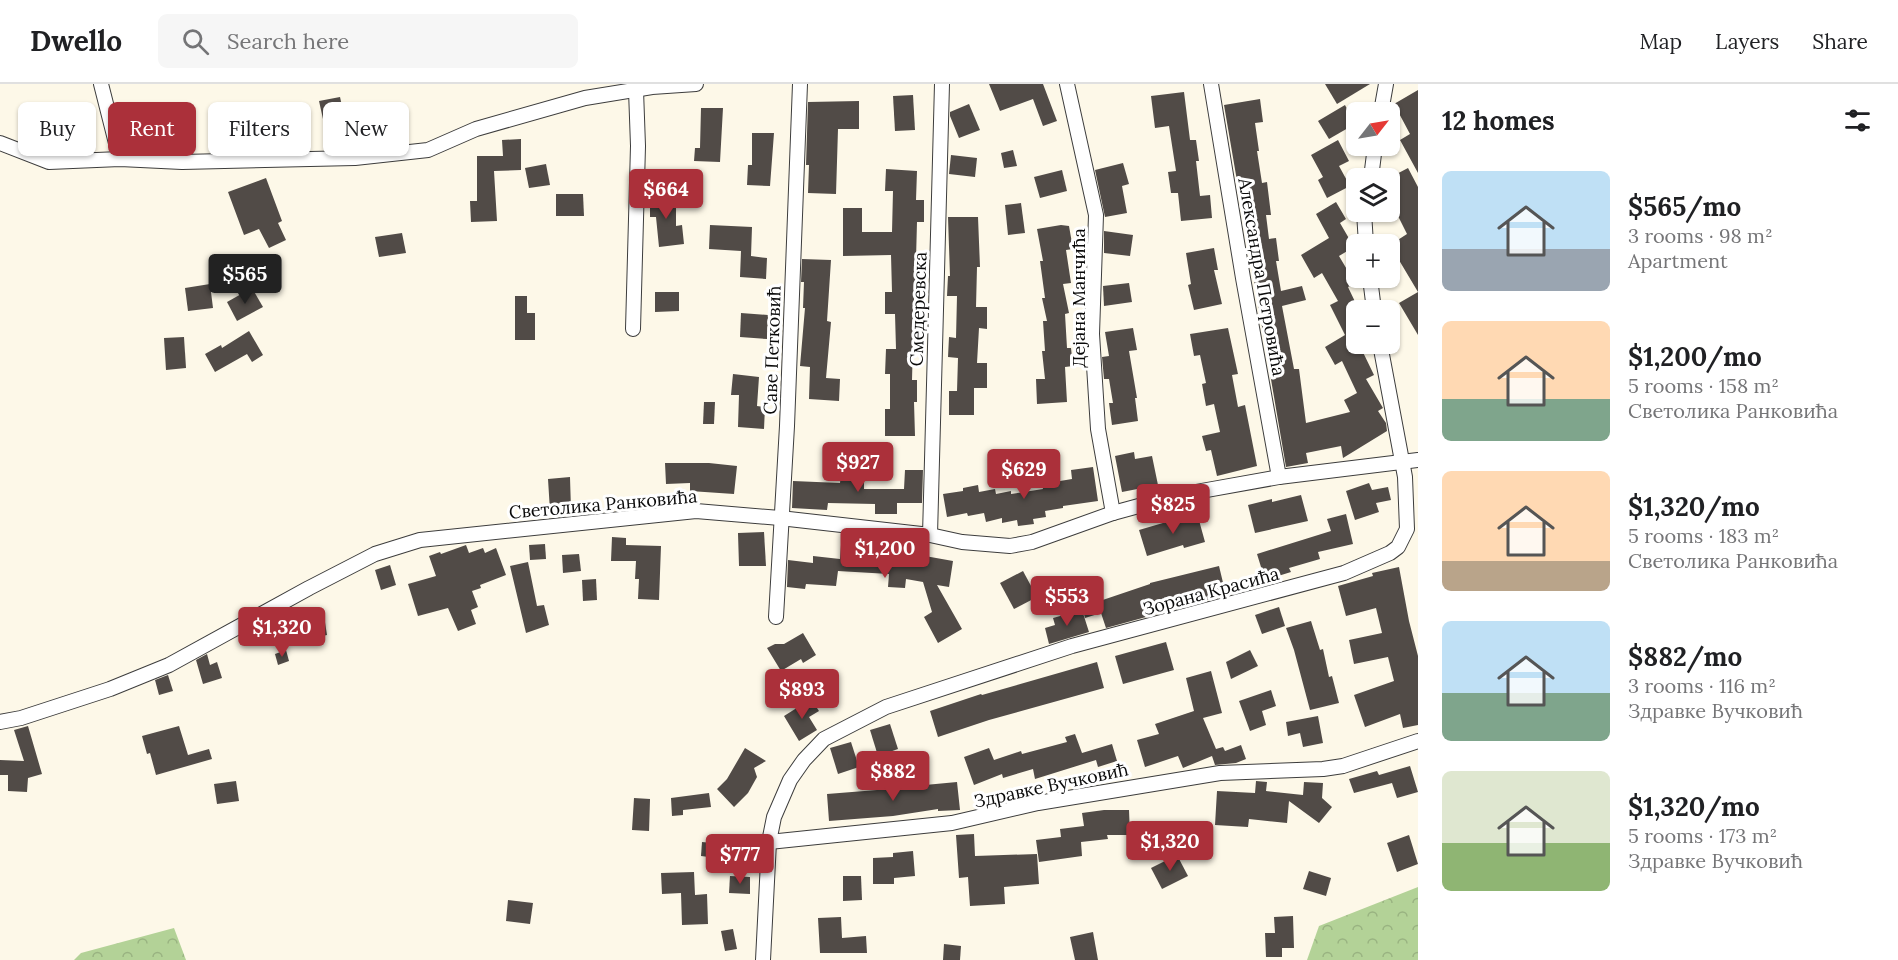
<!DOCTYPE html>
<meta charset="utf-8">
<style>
body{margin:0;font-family:Lora,serif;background:#f6f6f6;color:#202124;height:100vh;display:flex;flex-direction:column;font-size:22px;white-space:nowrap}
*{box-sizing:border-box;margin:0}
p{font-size:20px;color:#757577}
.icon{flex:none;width:33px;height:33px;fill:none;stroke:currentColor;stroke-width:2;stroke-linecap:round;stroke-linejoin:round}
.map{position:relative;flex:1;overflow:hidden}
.side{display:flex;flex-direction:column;background:#fff;width:480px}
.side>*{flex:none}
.hud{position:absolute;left:18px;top:18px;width:570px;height:54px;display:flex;gap:12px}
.needle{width:39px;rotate:59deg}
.tools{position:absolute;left:1346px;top:18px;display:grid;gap:12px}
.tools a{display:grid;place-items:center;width:54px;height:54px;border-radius:9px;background:#fff;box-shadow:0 2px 4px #0004;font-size:30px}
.price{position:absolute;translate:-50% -51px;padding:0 14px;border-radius:6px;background:#ab303a;color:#fff;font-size:20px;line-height:39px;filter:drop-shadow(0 2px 3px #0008)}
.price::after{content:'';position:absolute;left:50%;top:36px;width:18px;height:14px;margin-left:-9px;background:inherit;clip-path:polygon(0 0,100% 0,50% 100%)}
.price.current{background:#222;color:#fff}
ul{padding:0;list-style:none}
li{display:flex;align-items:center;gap:18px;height:150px;padding:0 24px}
li span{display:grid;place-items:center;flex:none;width:168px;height:120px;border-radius:9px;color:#555}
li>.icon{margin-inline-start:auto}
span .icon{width:72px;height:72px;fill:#fffc;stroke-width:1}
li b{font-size:26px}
h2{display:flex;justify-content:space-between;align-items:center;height:72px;padding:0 24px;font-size:26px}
.chip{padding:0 21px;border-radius:9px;background:#fff;box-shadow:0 2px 4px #0004;font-size:21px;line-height:54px}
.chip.current{background:#ab303a;color:#fff}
header{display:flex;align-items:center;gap:36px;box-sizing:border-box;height:84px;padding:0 30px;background:#fff;border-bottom:2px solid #e0e0e0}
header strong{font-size:28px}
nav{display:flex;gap:33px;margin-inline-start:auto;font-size:21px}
.search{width:420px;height:54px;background:#f6f6f6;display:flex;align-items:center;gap:15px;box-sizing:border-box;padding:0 21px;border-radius:9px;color:#757577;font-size:22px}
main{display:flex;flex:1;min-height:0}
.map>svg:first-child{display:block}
.forest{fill:url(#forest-crowns)}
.building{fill:#514b47}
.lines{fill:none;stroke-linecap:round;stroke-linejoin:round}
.minor-casing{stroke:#3d3d3d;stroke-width:16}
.minor{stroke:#fff;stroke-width:14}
.labels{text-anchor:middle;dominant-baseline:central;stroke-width:6;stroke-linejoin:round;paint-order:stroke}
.street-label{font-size:18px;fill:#0a0a0a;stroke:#fff}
</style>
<header>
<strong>Dwello</strong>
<div class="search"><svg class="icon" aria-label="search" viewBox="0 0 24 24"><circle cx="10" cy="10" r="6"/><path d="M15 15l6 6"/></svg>Search here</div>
<nav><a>Map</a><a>Layers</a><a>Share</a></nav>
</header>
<main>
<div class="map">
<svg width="1418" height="876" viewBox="0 0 1418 876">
<defs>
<pattern id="forest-crowns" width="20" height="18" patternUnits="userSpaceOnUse" patternTransform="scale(1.5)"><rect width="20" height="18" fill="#b3d297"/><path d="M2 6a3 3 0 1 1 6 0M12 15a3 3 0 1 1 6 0" fill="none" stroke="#99b381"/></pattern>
</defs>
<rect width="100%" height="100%" fill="#fdf8e8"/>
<g class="forest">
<polygon points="1418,803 1418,876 1307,876 1319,842"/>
<polygon points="174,844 186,876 74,876 81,869"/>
</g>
<g class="building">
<polygon points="989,0 1043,0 1057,37 1043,42 1033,15 1000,27"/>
<polygon points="1325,0 1370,0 1337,20"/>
<polygon points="1418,6 1418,89 1400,56 1410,50 1394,20"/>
<polygon points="1184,8 1190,56 1196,56 1199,77 1196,77 1200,112 1210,111 1212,134 1181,137 1178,109 1171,109 1168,88 1176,87 1169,42 1155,44 1151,12"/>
<polygon points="913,11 915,46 895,47 893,12"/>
<polygon points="340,13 346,40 325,44 319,17"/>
<polygon points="1260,15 1263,38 1255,39 1259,67 1257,67 1262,99 1267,98 1271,131 1266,131 1269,155 1276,154 1279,177 1276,177 1281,207 1302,202 1306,216 1282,222 1294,285 1299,285 1306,339 1350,328 1344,316 1357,309 1342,277 1335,281 1325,263 1345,251 1330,221 1338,217 1322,189 1314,194 1301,171 1329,154 1316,130 1336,118 1346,135 1340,139 1354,163 1339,172 1355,199 1348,203 1359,226 1356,226 1356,260 1359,260 1374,291 1366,295 1383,324 1378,327 1386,339 1387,347 1343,374 1341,362 1306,369 1308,379 1286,383 1224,21"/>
<polygon points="859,17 859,45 838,45 836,110 808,109 809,81 806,81 808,18"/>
<polygon points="969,20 980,46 959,54 950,32 950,28"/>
<polygon points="1345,21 1355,40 1329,55 1318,37"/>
<polygon points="701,24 723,24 720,78 694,77 695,64 700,64"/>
<polygon points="752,49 774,49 770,102 747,101 748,81 752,81"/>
<polygon points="521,55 521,86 494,87 497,137 471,138 470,117 477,117 477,72 503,72 502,56"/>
<polygon points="1338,56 1349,77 1339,82 1350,102 1327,114 1318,96 1323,93 1311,71"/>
<polygon points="1013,66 1017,82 1004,84 1001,69"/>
<polygon points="951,71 977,74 975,93 949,90"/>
<polygon points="1123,79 1129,100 1122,102 1127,129 1105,133 1095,86"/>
<polygon points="546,80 550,101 529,104 525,84"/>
<polygon points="1408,84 1418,103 1418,251 1399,219 1418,208 1390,161 1407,150 1393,122 1398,120 1389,104 1389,94"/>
<polygon points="886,85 917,87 916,116 924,116 924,138 917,138 916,176 923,176 924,199 914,199 914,236 923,236 923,258 913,258 912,296 917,296 917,318 914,318 915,352 885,352 885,325 890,325 890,290 885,290 886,265 896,265 895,230 885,230 885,208 892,208 891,171 843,172 843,124 862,124 862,148 892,148 893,107 885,107"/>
<polygon points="1062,86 1067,107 1040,114 1034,93"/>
<polygon points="266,94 282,137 278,139 286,156 269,164 259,145 244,151 228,108"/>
<polygon points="556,110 583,110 584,132 556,132"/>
<polygon points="676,110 676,142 682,141 684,160 659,163 656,133 650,133 650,111"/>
<polygon points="1021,119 1025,149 1008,151 1005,121"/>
<polygon points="948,133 978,133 980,183 977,183 976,223 987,223 987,245 979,244 977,279 987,279 987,304 974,304 974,331 949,331 949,307 957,307 958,274 948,273 949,253 956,254 957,212 947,212 948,192 950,192"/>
<polygon points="710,141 752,143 751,172 767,174 766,195 740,193 741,167 709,165"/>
<polygon points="1061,141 1069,142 1073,165 1066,166 1071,199 1063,200 1069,229 1065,230 1067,264 1071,264 1073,282 1065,283 1067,318 1037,320 1036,295 1045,295 1042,267 1045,267 1043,237 1047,237 1042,214 1045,214 1040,177 1043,177 1037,145"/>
<polygon points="1104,147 1133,151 1130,172 1104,169"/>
<polygon points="402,149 406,169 379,173 375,153"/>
<polygon points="1214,164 1218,186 1214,186 1222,220 1194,226 1188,201 1191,200 1186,169"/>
<polygon points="802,175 831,176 827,237 831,238 826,294 840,295 839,317 809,315 810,283 800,282 805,224 803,224 804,198 801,198"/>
<polygon points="1129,199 1132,218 1104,222 1103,202"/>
<polygon points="210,200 213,224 188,227 185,204"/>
<polygon points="252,204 263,223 237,237 227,218"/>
<polygon points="655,208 679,208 679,227 655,228"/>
<polygon points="515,212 527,212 527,229 535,229 535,256 515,256"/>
<polygon points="741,229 768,231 767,255 740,253"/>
<polygon points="1133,244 1137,266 1129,267 1137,314 1135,314 1138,337 1112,341 1109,319 1113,319 1109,295 1104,295 1102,273 1109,272 1105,248"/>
<polygon points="1228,244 1238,290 1232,291 1238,323 1245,321 1257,382 1217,392 1211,366 1206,367 1202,352 1220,348 1214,320 1206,322 1202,300 1206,299 1200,271 1194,272 1190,250"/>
<polygon points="249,247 263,271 252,278 247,270 215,288 205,270 221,261 222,264"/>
<polygon points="184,253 186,284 166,286 164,254"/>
<polygon points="733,290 759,293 757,322 765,323 764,345 738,343 739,311 731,311"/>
<polygon points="704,318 715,318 714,340 703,340"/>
<polygon points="1134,368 1135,375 1152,372 1158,401 1122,408 1115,372"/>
<polygon points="665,379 709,379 737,382 734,410 690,407 690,399 666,400"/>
<polygon points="1093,383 1098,417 1063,422 1063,424 1045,427 1046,433 1033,435 1034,440 1018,442 1017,436 1002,439 1002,434 986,438 984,429 968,432 967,429 947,433 943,410 963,407 963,404 978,401 979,408 995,405 996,410 1011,407 1011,410 1043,405 1042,400 1072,395 1071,386"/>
<polygon points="905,386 923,386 922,419 897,419 897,430 875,430 875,420 828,419 827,426 792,424 793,397 840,399 841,390 864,390 864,405 904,405"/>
<polygon points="570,393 571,426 550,427 548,395"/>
<polygon points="1369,399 1372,406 1388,403 1391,416 1376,419 1379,428 1355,436 1346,407"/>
<polygon points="1301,411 1308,437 1255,449 1248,421 1272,415 1272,418"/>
<polygon points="1197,429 1205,458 1184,464 1183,461 1147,472 1139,446"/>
<polygon points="1346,430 1353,460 1318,468 1320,475 1289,484 1291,488 1265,496 1257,470 1331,447 1327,435"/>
<polygon points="764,448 766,482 739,482 738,449"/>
<polygon points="612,453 626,454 626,461 661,462 659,516 638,515 639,495 635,495 636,477 611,477"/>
<polygon points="545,460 546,475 530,476 529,461"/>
<polygon points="466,461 469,469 483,464 485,469 496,464 506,491 480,501 481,504 472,507 478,523 471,526 476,540 458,547 448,524 418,532 408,500 436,492 429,472 440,468 441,470"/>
<polygon points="841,461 873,463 872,472 924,474 925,472 953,477 949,503 937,501 962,545 938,559 924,533 932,528 923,498 906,495 905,504 888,503 889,490 838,487 836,502 806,500 805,505 787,503 788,476 813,479 813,472 840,475"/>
<polygon points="579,470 581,487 563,489 562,471"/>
<polygon points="528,478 537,522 544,521 549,541 526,549 510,482"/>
<polygon points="390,481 396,501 381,506 375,486"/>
<polygon points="1219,482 1226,511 1106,544 1101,529 1085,534 1082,523 1150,500 1150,499"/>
<polygon points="1399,483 1409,537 1418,572 1418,641 1403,644 1400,630 1365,643 1354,611 1394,597 1388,573 1354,580 1349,556 1382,549 1376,524 1346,532 1338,502 1373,492 1372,489"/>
<polygon points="1023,487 1037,513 1014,525 1000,499"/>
<polygon points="596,495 597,516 583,517 582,496"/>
<polygon points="1279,523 1285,542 1262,550 1255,531"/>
<polygon points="1082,526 1089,548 1049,560 1045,544 1055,541 1053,534"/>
<polygon points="324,532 327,551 312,554 308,535"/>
<polygon points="1311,537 1320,566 1323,565 1329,593 1332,592 1339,619 1310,626 1294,566 1286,544"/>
<polygon points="803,549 816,571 803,579 801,575 781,587 767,564 775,560 784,560"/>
<polygon points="1166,558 1174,586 1123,600 1115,572"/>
<polygon points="286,566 289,577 278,581 275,570"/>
<polygon points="1250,566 1258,582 1231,595 1226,578"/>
<polygon points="207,570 210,581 217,578 222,594 203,600 196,576"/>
<polygon points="1097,578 1104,604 989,636 938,653 930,627 981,610 982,611"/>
<polygon points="1211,587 1222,629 1203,634 1216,665 1223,663 1225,667 1241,661 1246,675 1236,679 1215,681 1212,672 1183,684 1178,672 1145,683 1137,656 1159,650 1155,640 1194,627 1186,594"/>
<polygon points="168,591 173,607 159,611 155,596"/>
<polygon points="1271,606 1276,622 1262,627 1266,641 1250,647 1239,617"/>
<polygon points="811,615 819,627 809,633 817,646 799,657 784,632"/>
<polygon points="1318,632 1323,659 1303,663 1300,649 1288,652 1286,638"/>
<polygon points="890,640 898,665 878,672 870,646"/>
<polygon points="28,642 42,690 28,694 27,708 8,707 8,691 0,691 0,676 24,677 14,646"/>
<polygon points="179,642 188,671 209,665 212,675 156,691 150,669 147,670 142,652"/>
<polygon points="1075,650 1082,669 1112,660 1117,677 1098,683 1096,676 1035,695 1033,685 1003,694 1002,690 974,701 964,673 989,664 994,676 1021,667 1022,670 1067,658 1065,653"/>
<polygon points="851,658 859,683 838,690 830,664"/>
<polygon points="745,664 766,677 754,684 757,693 748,709 734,723 717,705 727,695"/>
<polygon points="1410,682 1418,708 1397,714 1392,699 1354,709 1349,695 1377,687 1379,691"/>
<polygon points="236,697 239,717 217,720 214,700"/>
<polygon points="1256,697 1267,698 1266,707 1303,711 1304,698 1323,699 1322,714 1332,723 1319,739 1289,717 1287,739 1249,735 1248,743 1215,741 1217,707 1255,709"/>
<polygon points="957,698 960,726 938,727 938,725 893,732 829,737 827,710 902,704 902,703 925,699 925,701"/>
<polygon points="709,709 711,723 683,726 683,731 672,732 671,714"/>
<polygon points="634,714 650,715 649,747 632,746"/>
<polygon points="1104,726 1129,726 1130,751 1107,751 1108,755 1081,758 1082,772 1039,778 1036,756 1061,753 1060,745 1084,742 1082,729"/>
<polygon points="974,750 975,772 1037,770 1039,800 1004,803 1005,820 970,822 968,793 959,794 956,751"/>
<polygon points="1409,751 1418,780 1397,788 1387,759"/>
<polygon points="702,758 733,761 732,776 701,772"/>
<polygon points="913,767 915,792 894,794 894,800 873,800 873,774 893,773 893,769"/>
<polygon points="1177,771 1188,792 1162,805 1151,784"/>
<polygon points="1309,787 1331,794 1326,812 1303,805"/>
<polygon points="694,788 695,811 707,810 708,840 682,841 681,809 662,810 661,789"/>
<polygon points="730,792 750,793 750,810 729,809"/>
<polygon points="843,792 861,792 862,816 843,817"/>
<polygon points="508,816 533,819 530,840 506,837"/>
<polygon points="1293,832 1294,864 1282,864 1282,873 1266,873 1265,849 1275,849 1274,833"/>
<polygon points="841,833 842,854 866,852 867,869 820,869 818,834"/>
<polygon points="733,845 737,865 725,867 721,847"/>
<polygon points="1093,848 1098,876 1075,876 1070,853"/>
<polygon points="944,860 961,862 960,876 943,876"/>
</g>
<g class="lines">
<g class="minor-casing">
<g id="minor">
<polyline points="101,0 120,75"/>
<polyline points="1067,0 1096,131 1092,250 1098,345 1113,429"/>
<polyline points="1211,0 1243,194 1279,393"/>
<polyline points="1381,28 1386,0"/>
<polyline points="0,59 49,78 120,75 182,78 355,74 428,66 476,45 585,14 652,3 696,0"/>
<polyline points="1371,94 1375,62"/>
<polyline points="1364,128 1366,160"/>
<polyline points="1370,194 1374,226"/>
<polyline points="633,245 638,62 636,6"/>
<polyline points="930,451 942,0"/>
<polyline points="776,533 787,342 800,0"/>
<polyline points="0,638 21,634 110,605 169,581 309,504 375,470 420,456 696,427 780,434 930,451 962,458 1010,462 1032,458 1113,429 1179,411 1279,393 1418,376"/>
<polyline points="769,758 952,739 1038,719 1220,689 1323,685 1343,682 1418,657"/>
<polyline points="763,876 769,758 774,733 790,696 804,676 824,655 886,623 1072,562 1344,489 1390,469 1398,463 1407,445 1405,393 1380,260"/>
</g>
</g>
<use href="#minor" class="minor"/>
</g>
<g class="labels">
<g class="street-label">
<text transform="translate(1262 193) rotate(80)">Александра Петровића</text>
<text transform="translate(1078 214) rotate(-90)">Дејана Манчића</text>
<text transform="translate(918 225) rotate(-88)">Смедеревска</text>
<text transform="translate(772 266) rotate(-88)">Саве Петковић</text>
<text transform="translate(603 420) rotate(-5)">Светолика Ранковића</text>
<text transform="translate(1211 507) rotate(-15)">Зорана Красића</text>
<text transform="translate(1051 701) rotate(-12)">Здравке Вучковић</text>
</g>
</g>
</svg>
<div class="tools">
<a><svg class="needle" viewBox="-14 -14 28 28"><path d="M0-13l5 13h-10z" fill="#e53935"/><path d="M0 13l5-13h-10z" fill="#757577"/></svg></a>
<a><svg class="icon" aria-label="layers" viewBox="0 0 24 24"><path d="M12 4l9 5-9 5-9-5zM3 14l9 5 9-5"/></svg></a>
<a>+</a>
<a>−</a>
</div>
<b class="price" style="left:666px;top:136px">$664</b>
<b class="price current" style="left:245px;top:221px">$565</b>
<b class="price" style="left:858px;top:409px">$927</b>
<b class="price" style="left:1024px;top:416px">$629</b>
<b class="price" style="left:1173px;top:451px">$825</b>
<b class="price" style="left:885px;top:495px">$1,200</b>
<b class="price" style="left:1067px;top:543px">$553</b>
<b class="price" style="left:282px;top:574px">$1,320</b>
<b class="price" style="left:802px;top:636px">$893</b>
<b class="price" style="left:893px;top:718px">$882</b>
<b class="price" style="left:1170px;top:788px">$1,320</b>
<b class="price" style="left:740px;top:801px">$777</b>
<div class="hud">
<a class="chip">Buy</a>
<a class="chip current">Rent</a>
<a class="chip">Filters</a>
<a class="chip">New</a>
</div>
</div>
<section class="side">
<h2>12 homes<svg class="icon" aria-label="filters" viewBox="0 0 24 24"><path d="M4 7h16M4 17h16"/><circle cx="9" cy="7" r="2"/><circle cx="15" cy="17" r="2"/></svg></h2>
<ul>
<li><span style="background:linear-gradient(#bfe0f5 65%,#9aa5b1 0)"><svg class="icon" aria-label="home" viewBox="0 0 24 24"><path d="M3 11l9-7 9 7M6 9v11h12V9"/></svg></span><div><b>$565/mo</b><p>3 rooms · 98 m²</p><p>Apartment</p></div></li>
<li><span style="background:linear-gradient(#ffd9b3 65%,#7fa58c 0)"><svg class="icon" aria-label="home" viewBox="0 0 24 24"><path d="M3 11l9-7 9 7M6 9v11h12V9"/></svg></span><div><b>$1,200/mo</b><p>5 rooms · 158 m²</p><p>Светолика Ранковића</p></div></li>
<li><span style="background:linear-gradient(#ffd9b3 75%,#b9a48a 0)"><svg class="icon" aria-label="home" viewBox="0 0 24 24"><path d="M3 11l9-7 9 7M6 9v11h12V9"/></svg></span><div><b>$1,320/mo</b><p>5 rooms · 183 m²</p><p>Светолика Ранковића</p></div></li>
<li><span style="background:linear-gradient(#bfe0f5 60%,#7fa58c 0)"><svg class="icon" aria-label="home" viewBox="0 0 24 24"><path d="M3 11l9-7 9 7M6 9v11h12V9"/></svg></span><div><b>$882/mo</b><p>3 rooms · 116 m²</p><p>Здравке Вучковић</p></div></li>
<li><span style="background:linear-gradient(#dfe7d0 60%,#8fb573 0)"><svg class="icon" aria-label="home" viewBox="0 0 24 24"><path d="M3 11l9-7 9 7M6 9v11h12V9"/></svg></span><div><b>$1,320/mo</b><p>5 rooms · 173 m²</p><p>Здравке Вучковић</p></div></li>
</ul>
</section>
</main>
